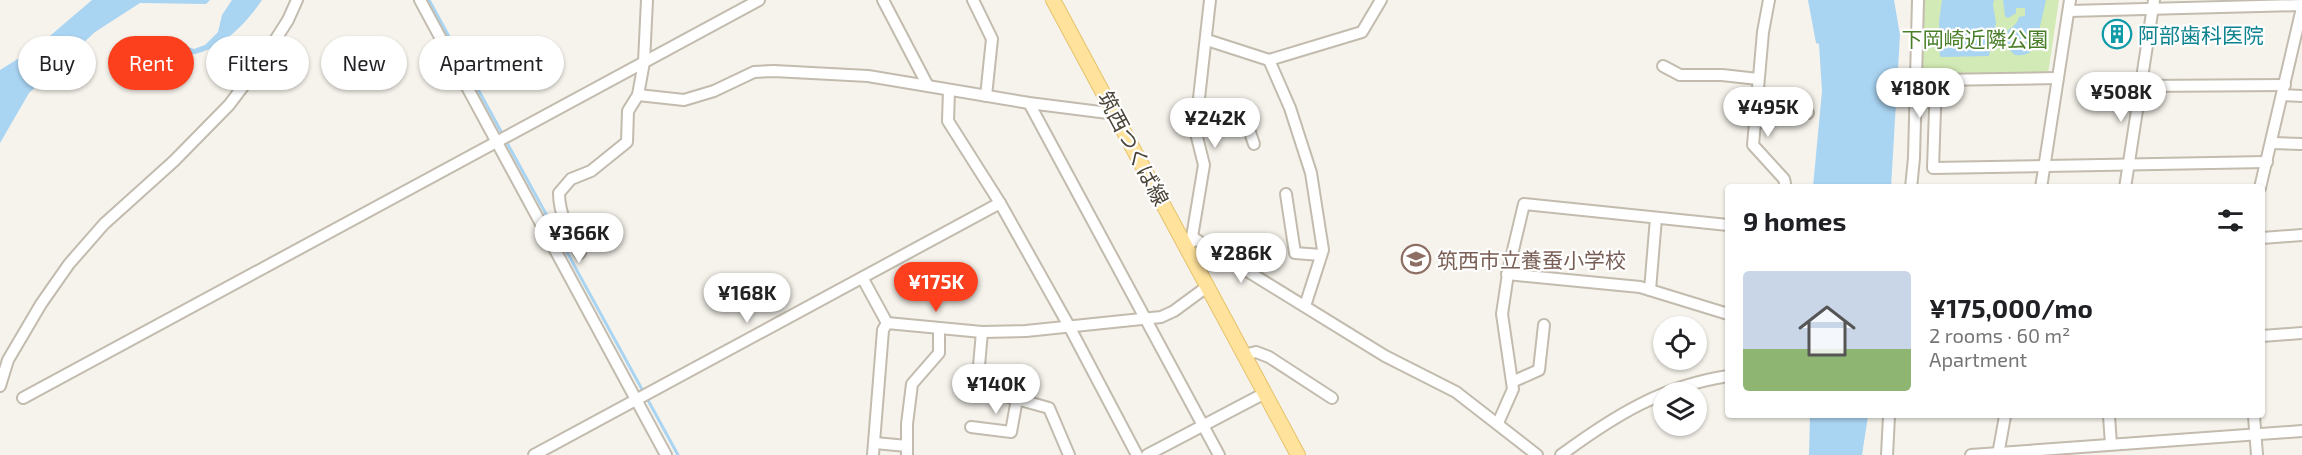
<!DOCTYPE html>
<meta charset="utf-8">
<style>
body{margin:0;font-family:"Exo 2","Noto Sans JP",sans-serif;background:#f2f2f2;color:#202124;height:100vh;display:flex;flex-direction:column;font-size:22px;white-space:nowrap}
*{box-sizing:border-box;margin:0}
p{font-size:20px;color:#757577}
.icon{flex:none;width:33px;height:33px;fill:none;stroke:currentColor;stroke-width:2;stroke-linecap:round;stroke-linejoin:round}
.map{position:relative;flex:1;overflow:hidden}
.sheet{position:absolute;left:1725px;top:184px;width:540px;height:234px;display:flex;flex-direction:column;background:#fff;border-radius:6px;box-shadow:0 2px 4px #0004}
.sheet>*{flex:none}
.banner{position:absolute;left:18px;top:36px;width:570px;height:54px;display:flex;gap:12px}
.controls{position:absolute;left:1653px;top:316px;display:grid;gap:12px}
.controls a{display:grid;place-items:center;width:54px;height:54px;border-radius:50%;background:#fff;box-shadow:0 2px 4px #0004;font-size:30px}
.price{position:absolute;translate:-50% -51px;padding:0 14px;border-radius:21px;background:#fff;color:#222;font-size:20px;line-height:39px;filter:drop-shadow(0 2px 3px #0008)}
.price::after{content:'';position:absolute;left:50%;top:36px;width:18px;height:14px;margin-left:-9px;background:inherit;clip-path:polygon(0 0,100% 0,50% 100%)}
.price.selected{background:#fc3f1d;color:#fff}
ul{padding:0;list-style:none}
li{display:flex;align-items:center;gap:18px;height:150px;padding:0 18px}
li+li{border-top:2px solid #e0e0e0}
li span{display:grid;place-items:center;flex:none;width:168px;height:120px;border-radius:6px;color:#555}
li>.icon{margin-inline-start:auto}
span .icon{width:72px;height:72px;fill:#fffc;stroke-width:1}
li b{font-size:26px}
h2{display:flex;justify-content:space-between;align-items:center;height:72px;padding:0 18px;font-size:26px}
.tag{padding:0 21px;border-radius:27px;background:#fff;box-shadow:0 2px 4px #0004;font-size:21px;line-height:54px}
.tag.selected{background:#fc3f1d;color:#fff}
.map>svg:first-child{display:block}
.green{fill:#d2eab5}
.water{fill:#a9d4f2}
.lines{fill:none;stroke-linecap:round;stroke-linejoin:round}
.stream{stroke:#a9d4f2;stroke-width:3}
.minor-casing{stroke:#c2bbae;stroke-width:14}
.major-casing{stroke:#e6c16a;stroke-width:16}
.minor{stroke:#fff;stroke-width:10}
.major{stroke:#ffe39c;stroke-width:14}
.labels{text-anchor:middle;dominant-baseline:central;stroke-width:4.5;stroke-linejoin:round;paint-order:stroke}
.culture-label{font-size:21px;fill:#0d838f;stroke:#fff;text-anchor:start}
.park-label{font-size:21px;fill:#4a7f2a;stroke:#fff}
.street-label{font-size:21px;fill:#4b4439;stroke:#fff}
.education-label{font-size:21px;fill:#785e54;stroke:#fff;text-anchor:start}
</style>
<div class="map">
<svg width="2302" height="455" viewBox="0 0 2302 455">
<rect width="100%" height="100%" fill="#f6f3ec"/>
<polygon class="green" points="1921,0 2059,0 2048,74 1921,76"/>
<g class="water">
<polygon points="92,0 210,0 206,4 140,3 95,32 29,93 0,143 0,70 37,47"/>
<path d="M 232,0 L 262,0 C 243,28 215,55 180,56 L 168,46 L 183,45 L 194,49 L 205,45 L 218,32 L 222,15 Z"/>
<polygon points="1808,0 1894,0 1900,35 1891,187 1813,187 1822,91 1819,44 1816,43"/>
<polygon points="1942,0 1994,0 1993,5 1996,23 1989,56 1941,57 1940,56 1939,22"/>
<path d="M 2003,0 L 2046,0 L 2036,44 C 2032,53 2026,56 2015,55 L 2005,46 C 2001,26 2015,32 2019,17 L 2025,16 L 2025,8 L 2016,8 L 2016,13 L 2008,18 L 2005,16 Z"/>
<polygon points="1810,416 1868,416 1862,455 1809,455"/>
</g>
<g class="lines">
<g class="stream">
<polyline points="429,0 503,135"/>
<polyline points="506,141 678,455"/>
</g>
<g class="minor-casing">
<g id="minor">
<polyline points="420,0 666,455"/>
<polyline points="883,0 928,86"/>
<polyline points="973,0 992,39 986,96"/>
<polyline points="1769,0 1763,32 1753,145 1784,179 1786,188"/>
<polyline points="2069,11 2302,5"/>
<polyline points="1207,40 1269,60 1362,32 1381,0"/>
<polyline points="1269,60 1290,108 1311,173 1323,250 1305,306"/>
<polyline points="1663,66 1680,75 1722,75 1758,79"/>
<polyline points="2058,78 1936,80 1933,168 2267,162"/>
<polyline points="2142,86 2285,85"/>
<polyline points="949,90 948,121 1000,203 1069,326 1137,455"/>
<polyline points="638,95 684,100 714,91 754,72 774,71 868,76 1029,103 1116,114"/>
<polyline points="2282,95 2302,96"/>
<polyline points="1029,103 1219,455"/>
<polyline points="1755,123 1808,113"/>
<polyline points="1196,127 1242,109 1254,144"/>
<polyline points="2271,143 2302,144"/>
<polyline points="1911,188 1914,158 1918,0"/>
<polyline points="2041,188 2070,0"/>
<polyline points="2125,188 2154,0"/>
<polyline points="2260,188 2302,8"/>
<polyline points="1286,194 1295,253 1321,255"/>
<polyline points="1192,237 1385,356 1456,392 1537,455"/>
<polyline points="2262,238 2302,235"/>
<polyline points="1191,243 1204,165 1196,133 1197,116 1210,0"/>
<path d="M 580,253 C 570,234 559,215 559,193 L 571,179 L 591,171 L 627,142 L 628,111 L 638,95 L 644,62 L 647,0"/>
<polyline points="1507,274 1640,287 1728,314"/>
<polyline points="863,279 887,323"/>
<polyline points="1650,290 1656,218"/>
<polyline points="887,323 982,332 1026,331 1161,317 1174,311 1208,286"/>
<polyline points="982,332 977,388 1049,408 1069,455"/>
<polyline points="2262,336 2302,333"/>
<polyline points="1244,355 1256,352 1269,357 1332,398"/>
<polyline points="1512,382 1539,370 1544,325"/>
<polyline points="0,386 8,360 41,304 69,264 104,224 174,161 229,105 260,64 288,20 297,0"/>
<polyline points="23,398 759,0"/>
<polyline points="2109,416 2111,444"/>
<polyline points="2254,416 2257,455"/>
<polyline points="1498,423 1513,389 1502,314 1509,267 1524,204 1728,225"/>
<polyline points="971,427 1011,432 1017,399"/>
<polyline points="875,443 907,446"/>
<polyline points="534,455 1000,203"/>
<polyline points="873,455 883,330 887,323"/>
<polyline points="907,455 907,424 912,384 939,353 939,328"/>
<polyline points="1147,455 1265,393"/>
<path d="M 1561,455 C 1614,416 1662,386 1728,376"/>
<polyline points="1887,455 1889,416"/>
<polyline points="1971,455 2302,431"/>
<polyline points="1998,455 2005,416"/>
</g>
</g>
<g class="major-casing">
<polyline id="major" points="1053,0 1298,455"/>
</g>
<use href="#minor" class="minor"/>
<use href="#major" class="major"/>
</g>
<defs>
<g id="building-ring" transform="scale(1.5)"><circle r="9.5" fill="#fff" stroke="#0f9aa8" stroke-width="1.5"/><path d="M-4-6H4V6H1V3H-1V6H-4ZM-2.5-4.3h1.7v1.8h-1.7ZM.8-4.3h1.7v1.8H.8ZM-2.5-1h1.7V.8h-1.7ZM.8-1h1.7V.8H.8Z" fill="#0f9aa8"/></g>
<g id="school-ring" transform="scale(1.5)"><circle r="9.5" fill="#fff" stroke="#8d6e63" stroke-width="1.5"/><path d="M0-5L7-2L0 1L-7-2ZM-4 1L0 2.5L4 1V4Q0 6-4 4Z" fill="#8d6e63"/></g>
</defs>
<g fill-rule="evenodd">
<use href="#building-ring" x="2117" y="34"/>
<use href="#school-ring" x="1416" y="259"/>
</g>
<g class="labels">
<g class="culture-label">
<text x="2138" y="34">阿部歯科医院</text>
</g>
<g class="park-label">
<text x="1975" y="38">下岡崎近隣公園</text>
</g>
<g class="street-label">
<text transform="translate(1134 148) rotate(62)">筑西つくば線</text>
</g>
<g class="education-label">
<text x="1437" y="259">筑西市立養蚕小学校</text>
</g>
</g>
</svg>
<div class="controls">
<a><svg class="icon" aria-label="locate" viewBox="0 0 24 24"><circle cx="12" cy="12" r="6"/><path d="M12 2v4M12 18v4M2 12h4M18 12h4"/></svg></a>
<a><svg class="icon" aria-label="layers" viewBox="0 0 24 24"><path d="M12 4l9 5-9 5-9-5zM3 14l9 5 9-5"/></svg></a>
</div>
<b class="price" style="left:1920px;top:119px">¥180K</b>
<b class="price" style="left:2121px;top:123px">¥508K</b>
<b class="price" style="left:1768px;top:138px">¥495K</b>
<b class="price" style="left:1215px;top:149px">¥242K</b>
<b class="price" style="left:579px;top:264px">¥366K</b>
<b class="price" style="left:1241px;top:284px">¥286K</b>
<b class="price selected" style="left:936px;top:313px">¥175K</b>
<b class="price" style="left:747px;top:324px">¥168K</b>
<b class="price" style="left:996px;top:415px">¥140K</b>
<div class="banner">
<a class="tag">Buy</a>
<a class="tag selected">Rent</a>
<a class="tag">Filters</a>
<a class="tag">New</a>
<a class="tag">Apartment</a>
</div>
<section class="sheet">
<h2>9 homes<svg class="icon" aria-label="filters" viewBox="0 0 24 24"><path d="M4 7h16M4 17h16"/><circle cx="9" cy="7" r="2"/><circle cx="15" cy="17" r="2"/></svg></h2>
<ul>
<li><span style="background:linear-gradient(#c9d6e8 65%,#8fb573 0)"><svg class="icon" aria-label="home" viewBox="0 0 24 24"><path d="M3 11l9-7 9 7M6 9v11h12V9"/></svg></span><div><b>¥175,000/mo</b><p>2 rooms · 60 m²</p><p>Apartment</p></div></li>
</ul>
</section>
</div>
